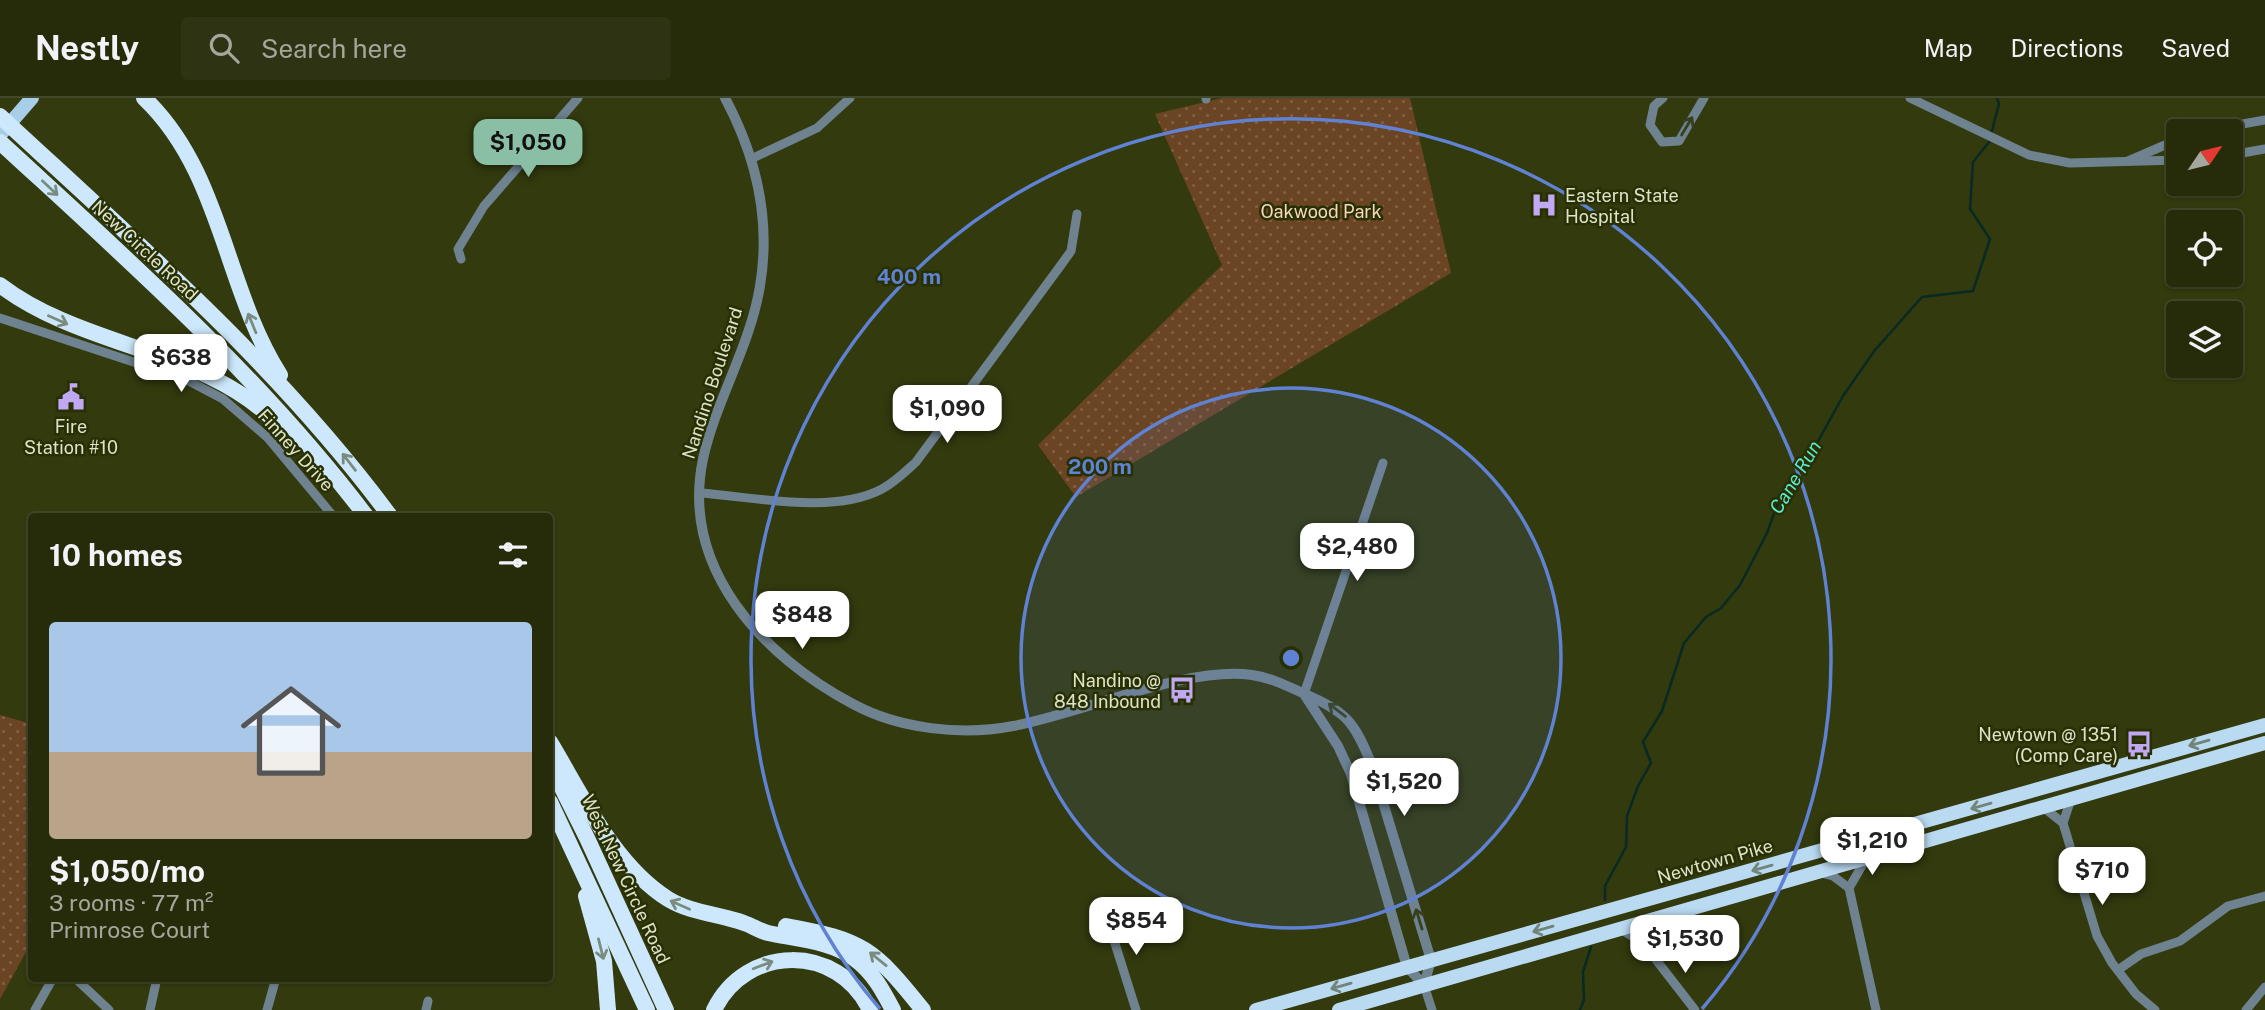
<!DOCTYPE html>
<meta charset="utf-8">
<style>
body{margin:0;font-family:"Public Sans",sans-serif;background:#2e3413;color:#f1f3f6;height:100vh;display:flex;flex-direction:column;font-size:26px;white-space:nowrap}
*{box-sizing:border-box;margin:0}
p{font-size:23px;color:#a4a79c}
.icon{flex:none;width:38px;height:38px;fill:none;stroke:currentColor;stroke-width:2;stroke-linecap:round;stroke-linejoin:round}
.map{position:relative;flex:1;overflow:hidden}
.side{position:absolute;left:28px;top:415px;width:525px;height:469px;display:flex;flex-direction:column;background:#262c0a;border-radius:7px;box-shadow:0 2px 5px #0004,0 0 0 2px #42482b}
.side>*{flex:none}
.needle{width:46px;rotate:55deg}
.buttons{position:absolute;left:2166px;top:21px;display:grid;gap:14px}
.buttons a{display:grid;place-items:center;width:77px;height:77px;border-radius:7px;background:#262c0a;box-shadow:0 2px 5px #0004,0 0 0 2px #42482b;font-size:35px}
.price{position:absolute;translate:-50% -60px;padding:0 16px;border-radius:14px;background:#fff;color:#222;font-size:23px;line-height:46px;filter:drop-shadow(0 2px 4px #0008)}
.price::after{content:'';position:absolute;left:50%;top:42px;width:21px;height:16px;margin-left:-10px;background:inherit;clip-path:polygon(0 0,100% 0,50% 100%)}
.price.active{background:#8abfa5;color:#111}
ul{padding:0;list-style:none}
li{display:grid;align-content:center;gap:14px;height:371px;padding:0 21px}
li span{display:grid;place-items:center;height:217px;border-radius:7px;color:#555}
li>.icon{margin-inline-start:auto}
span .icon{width:126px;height:126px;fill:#fffc;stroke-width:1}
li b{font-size:30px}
h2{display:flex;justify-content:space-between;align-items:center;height:84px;padding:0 21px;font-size:30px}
header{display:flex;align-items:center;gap:42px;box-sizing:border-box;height:98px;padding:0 35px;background:#262c0a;border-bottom:2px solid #42482b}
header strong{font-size:33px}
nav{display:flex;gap:38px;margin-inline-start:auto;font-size:24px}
.search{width:490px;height:63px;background:#2e3413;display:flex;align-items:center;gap:18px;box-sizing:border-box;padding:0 24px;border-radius:7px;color:#a4a79c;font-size:26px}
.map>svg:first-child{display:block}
.park{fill:url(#park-dots)}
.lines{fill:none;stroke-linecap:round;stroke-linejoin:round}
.stream{stroke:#082a24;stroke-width:2.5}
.minor{stroke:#6f828f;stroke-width:9}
.tertiary{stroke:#6f828f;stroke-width:10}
.primary{stroke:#a7cde8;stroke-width:14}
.trunk{stroke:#badaf2;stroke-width:14}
.motorway{stroke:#cde8fc;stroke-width:16}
.oneway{stroke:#36401f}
.oneway2{stroke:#7a8c80}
.oneway3{stroke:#71857a}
.ring{fill:none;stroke:#6082d3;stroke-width:3.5}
.labels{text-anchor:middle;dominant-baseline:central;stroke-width:5;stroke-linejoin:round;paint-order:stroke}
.poi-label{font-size:18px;fill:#dde3cb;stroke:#283003;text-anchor:end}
.park-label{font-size:18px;fill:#f8d5bb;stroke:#283003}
.street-label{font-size:18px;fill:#dde3cb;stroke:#283003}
.water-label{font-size:19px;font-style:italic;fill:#59ecd2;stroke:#283003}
.centre{fill:#6082d3;stroke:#283003;stroke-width:3.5}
.ring-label{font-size:21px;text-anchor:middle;font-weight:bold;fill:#6082d3;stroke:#283003;stroke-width:5;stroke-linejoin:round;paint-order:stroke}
</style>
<header>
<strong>Nestly</strong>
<div class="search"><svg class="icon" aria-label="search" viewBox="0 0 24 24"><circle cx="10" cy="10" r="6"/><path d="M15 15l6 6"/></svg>Search here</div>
<nav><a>Map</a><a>Directions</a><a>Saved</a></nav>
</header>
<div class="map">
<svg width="2265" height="912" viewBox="0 0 2265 912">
<defs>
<pattern id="park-dots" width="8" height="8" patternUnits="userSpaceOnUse" patternTransform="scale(1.75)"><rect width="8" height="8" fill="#6b4423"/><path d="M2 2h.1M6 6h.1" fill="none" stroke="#805f42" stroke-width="1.8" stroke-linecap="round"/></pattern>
</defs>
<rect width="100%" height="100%" fill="#323a0e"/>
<g class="park">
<polygon points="1222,0 1410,0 1451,175 1076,399 1038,347 1222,167 1155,16"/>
<polygon points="0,617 32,626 31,845 0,901"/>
</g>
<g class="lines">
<g class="stream">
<polyline points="1605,802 1605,788 1626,749 1627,718 1638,688 1651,665 1643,644 1662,613 1684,545 1706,519 1721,510 1740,487 1767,435 1779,402 1817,345 1843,298 1875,252 1922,199 1973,193 1990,141 1970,111 1973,64 1989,44 1999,6 1997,0"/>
<polyline points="1580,912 1584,902 1583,874 1591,849"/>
</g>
<g class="minor">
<polyline points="1206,0 1206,1"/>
<polyline points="1663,0 1654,8 1650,27 1662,44 1679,43 1704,0"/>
<polyline points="1910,0 2029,57 2070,65 2179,62"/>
<polyline points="2204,33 2265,22"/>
<polyline points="2231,57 2265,51"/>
<polyline points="751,61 817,30 850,0"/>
<polyline points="2128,63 2179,41"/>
<polyline points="461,161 458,151 484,108 578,0"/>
<polyline points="0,220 185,281 223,301 268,340 333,418"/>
<path d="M 701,395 C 754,399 833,417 882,391 C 895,384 905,374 916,364 L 1061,167 L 1071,153 L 1077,116"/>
<polyline points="1304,596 1383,365"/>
<polyline points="2071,701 2063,725 2097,838 2112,865 2136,896 2155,912"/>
<polyline points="2043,709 2063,725"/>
<polyline points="1870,762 1863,766 1849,790 1876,912"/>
<polyline points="1821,775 1833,778 1849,790"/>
<polyline points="1106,817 1136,912"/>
<polyline points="1622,832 1643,845 1695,912"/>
<polyline points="1652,857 1652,837 1659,818"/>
<polyline points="2118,872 2141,856 2180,843 2228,808 2265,798"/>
<polyline points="75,880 109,912"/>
<polyline points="1424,887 1432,912"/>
<polyline points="35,912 53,880"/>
<polyline points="150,912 157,880"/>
<polyline points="267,912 276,880"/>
<polyline points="426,912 428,903"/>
<polyline points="2246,912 2265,889"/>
</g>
<path class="tertiary" d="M 725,0 C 756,58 771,122 760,188 C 750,249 716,302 703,361 C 680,471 764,559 853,606 C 899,631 962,638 1013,628 C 1080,616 1188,567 1252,577 C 1272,580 1287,588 1305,596 C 1346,614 1354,623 1371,665 L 1431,862 L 1424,887 L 1407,869 L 1351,676 L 1338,648 L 1304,596"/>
<polyline class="primary" points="0,37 32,0"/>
<g class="trunk">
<polyline points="1256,912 2265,627"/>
<polyline points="1339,912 2265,645"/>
</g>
<g class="motorway">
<path d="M 144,0 C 222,74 224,189 280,277"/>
<path d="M 0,18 C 136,144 279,268 390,418"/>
<path d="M 0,44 C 128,162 260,278 366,418"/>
<path d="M 0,187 C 84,251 204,250 279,327"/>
<path d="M 550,644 C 582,697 613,766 668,801 C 691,815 719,816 744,825 C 753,828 759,833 768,835 C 796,841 831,843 855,861 C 873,874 883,893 893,912"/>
<polyline points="550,666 587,740 666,912"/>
<polyline points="550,704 647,912"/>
<polyline points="586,798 604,863 608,912"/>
<path d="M 786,828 C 864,842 874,851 923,912"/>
<path d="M 714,912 C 746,846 838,845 870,912"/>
</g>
</g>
<defs><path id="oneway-shaft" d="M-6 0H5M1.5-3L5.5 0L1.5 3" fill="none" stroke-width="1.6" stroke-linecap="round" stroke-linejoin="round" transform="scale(1.75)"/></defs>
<g class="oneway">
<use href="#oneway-shaft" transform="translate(1687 28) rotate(-59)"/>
<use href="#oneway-shaft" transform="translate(1337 612) rotate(-143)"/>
<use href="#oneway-shaft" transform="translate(1419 821) rotate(-107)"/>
</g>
<g class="oneway2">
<use href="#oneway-shaft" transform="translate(50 90) rotate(43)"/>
<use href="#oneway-shaft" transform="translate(58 222) rotate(24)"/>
<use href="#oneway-shaft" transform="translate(252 225) rotate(-112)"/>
<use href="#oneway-shaft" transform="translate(349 364) rotate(-128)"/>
<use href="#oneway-shaft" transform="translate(680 807) rotate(-156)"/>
<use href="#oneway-shaft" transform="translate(601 851) rotate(76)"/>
<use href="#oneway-shaft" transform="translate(878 861) rotate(-141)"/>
<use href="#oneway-shaft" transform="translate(763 867) rotate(-21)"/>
</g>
<g class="oneway3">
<use href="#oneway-shaft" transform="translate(2199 645) rotate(164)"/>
<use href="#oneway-shaft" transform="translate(1981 708) rotate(164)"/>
<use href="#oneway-shaft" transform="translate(1762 770) rotate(164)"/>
<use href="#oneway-shaft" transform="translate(1543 831) rotate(164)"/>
<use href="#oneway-shaft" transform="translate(1341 888) rotate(164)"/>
</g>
<circle cx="1291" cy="560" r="270" fill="#6082d3" fill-opacity=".12"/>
<g class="ring">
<circle cx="1291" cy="560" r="270"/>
<path d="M880 911A540 540 0 1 1 1702 911"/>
</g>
<defs>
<g id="hospital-bare" transform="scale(2.1)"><path d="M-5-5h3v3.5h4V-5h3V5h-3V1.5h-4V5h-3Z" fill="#c1a8f3" stroke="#283003" stroke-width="2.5" paint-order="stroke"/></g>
<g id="civic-bare" transform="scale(2.1)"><path d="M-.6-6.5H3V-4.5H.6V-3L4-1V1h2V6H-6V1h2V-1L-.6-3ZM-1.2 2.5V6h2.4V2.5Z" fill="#c1a8f3" stroke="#283003" stroke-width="2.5" paint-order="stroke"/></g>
<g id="bus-bare" transform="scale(2.1)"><path d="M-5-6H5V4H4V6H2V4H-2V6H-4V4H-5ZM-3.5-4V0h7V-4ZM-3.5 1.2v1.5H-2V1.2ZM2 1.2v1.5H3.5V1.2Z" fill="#c1a8f3" stroke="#283003" stroke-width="2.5" paint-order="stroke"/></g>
</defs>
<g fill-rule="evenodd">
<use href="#hospital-bare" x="1544" y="107"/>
<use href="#civic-bare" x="71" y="299"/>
<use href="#bus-bare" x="1182" y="592"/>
<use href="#bus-bare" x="2139" y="646"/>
</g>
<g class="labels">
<g class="poi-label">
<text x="1565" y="97" text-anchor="start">Eastern State<tspan x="1565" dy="21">Hospital</tspan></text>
<text x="71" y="328" text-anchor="middle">Fire<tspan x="71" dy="21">Station #10</tspan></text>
<text x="1161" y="582">Nandino @<tspan x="1161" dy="21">848 Inbound</tspan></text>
<text x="2118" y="636">Newtown @ 1351<tspan x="2118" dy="21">(Comp Care)</tspan></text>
</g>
<g class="park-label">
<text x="1321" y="113">Oakwood Park</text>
</g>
<g class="street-label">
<text transform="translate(145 152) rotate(43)">New Circle Road</text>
<text transform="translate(712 285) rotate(-72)">Nandino Boulevard</text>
<text transform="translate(296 352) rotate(48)">Finney Drive</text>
<text transform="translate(1715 763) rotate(-16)">Newtown Pike</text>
<text transform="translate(626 781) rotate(65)">West New Circle Road</text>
</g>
<g class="water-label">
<text transform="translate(1795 379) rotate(-59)">Cane Run</text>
</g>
</g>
<circle cx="1291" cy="560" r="10" class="centre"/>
<g class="ring-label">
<text x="909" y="186">400 m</text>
<text x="1100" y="376">200 m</text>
</g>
</svg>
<div class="buttons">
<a><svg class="needle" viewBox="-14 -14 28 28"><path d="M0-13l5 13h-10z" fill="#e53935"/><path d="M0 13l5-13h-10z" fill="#a4a79c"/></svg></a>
<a><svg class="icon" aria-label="locate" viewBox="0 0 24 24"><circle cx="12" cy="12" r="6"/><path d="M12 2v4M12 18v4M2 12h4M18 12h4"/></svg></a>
<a><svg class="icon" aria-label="layers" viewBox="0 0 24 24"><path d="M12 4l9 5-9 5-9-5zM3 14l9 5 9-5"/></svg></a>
</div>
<b class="price active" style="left:528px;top:81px">$1,050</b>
<b class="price" style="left:181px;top:296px">$638</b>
<b class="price" style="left:947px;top:347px">$1,090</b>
<b class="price" style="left:1357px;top:485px">$2,480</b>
<b class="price" style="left:802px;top:553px">$848</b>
<b class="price" style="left:1404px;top:720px">$1,520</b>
<b class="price" style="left:1872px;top:779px">$1,210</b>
<b class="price" style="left:2102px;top:809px">$710</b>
<b class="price" style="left:1136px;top:859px">$854</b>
<b class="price" style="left:1685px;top:877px">$1,530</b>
<section class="side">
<h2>10 homes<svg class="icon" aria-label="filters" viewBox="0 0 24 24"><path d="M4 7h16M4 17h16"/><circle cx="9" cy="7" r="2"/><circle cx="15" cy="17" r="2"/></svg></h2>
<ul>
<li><span style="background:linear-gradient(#a9c7e8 60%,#b9a48a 0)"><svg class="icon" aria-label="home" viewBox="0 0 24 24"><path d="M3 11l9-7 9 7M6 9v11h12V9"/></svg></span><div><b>$1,050/mo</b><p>3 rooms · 77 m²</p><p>Primrose Court</p></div></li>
</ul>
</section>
</div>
